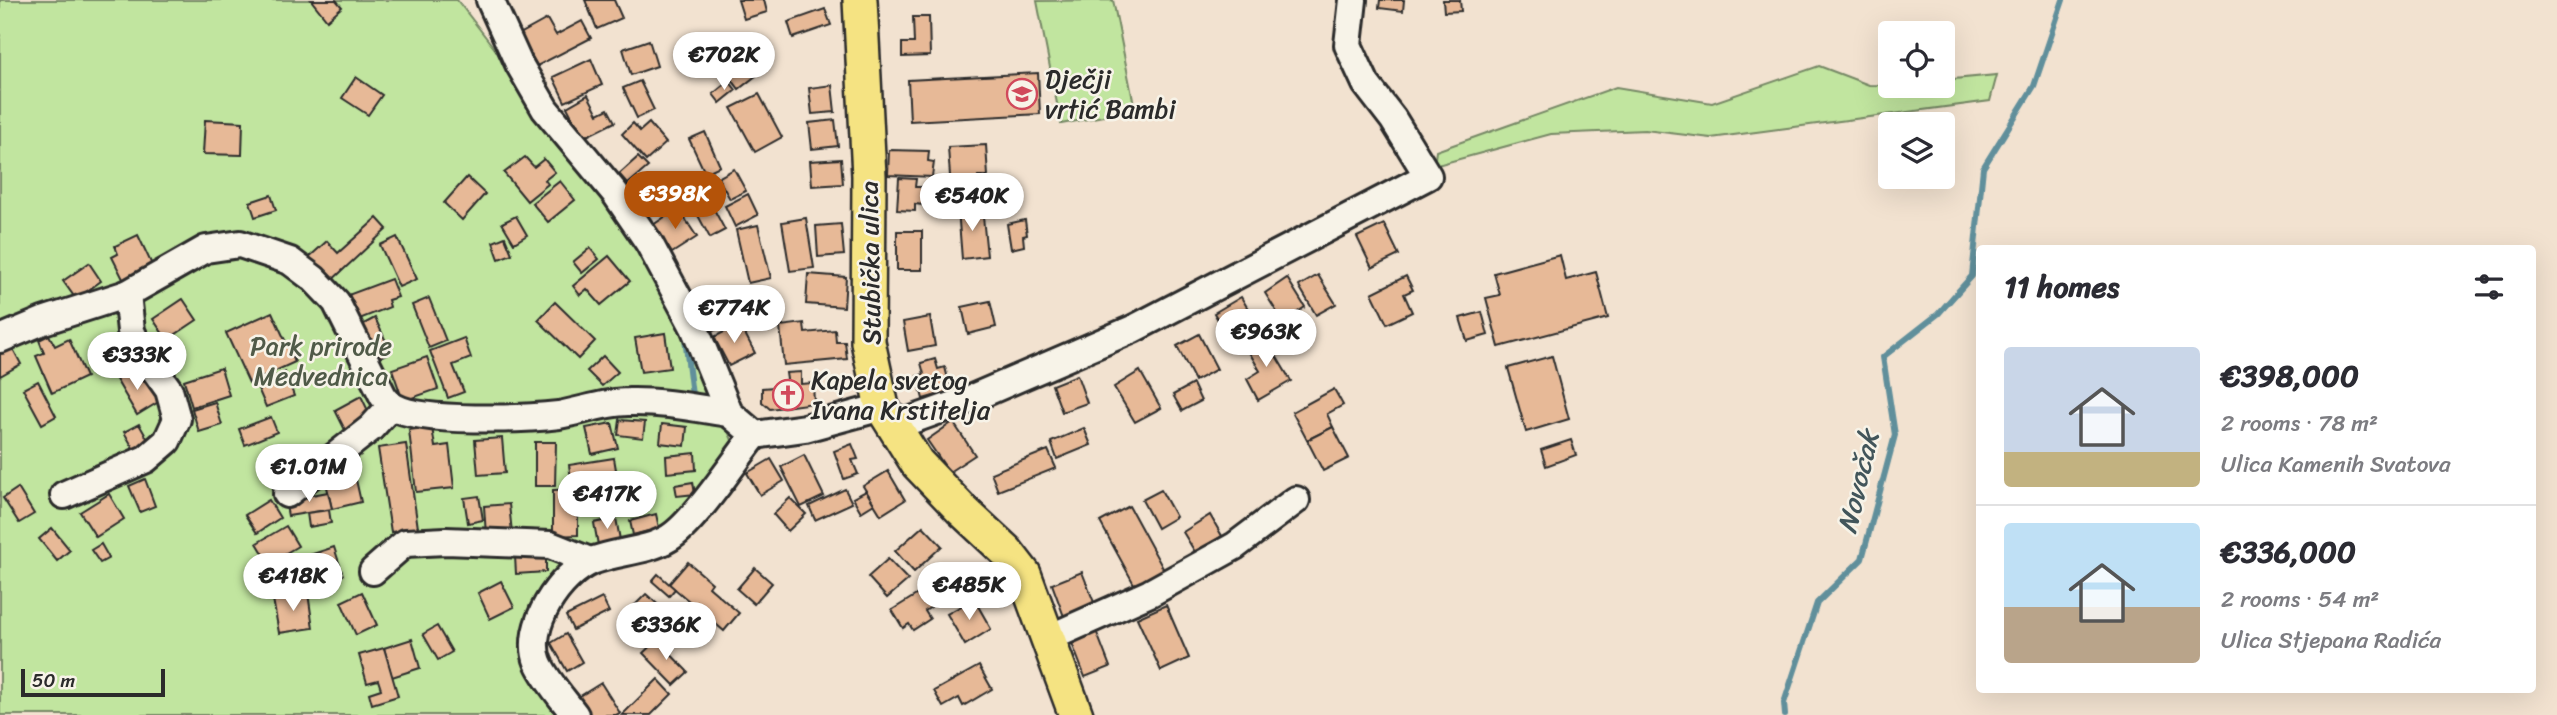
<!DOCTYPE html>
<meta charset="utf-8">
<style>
body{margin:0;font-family:Sriracha,sans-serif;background:#f7f7f7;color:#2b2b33;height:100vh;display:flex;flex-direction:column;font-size:26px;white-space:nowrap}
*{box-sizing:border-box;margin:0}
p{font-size:23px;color:#7c7c81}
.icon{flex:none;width:38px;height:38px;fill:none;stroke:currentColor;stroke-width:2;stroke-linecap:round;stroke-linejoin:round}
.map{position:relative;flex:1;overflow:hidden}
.sheet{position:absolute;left:1976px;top:245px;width:560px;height:448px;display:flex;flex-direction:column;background:#fff;border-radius:7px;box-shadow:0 7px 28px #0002}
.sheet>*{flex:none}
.fabs{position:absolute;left:1878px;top:21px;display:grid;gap:14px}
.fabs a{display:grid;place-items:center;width:77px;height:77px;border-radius:7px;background:#fff;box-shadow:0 7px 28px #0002;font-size:35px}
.scale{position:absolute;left:21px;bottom:18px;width:144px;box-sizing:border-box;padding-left:7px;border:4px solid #2b2b2b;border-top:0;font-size:19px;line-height:24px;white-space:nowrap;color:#2b2b2b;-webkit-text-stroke:5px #f7f3e8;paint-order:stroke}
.price{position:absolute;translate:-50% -60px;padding:0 16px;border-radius:24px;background:#fff;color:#222;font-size:23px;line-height:46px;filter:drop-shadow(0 2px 4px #0008)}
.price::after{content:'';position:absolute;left:50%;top:42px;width:21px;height:16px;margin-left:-10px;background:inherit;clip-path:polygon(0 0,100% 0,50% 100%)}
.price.selected{background:#b45309;color:#fff}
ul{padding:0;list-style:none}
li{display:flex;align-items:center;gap:21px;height:175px;padding:0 28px}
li+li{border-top:2px solid #e1e1e2}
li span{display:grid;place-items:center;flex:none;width:196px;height:140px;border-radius:7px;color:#555}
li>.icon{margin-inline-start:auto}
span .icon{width:84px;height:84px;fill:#fffc;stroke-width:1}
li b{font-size:30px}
h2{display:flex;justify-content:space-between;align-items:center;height:84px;padding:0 28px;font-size:30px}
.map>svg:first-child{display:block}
.green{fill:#c1e59f;stroke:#768865;stroke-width:2}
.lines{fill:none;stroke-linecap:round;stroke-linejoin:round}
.stream{stroke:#618f9b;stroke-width:6}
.building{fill:#e7b997;stroke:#2b2b2b;stroke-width:2}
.minor-casing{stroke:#2b2b2b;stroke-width:32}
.major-casing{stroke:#2b2b2b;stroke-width:38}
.minor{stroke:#f7f3e8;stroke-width:26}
.major{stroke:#f5e382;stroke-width:33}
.labels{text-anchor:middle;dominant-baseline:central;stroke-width:5;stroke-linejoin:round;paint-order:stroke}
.poi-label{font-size:26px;fill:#2b2b2b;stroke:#f7f3e8;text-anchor:start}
.street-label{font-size:26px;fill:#2b2b2b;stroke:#f7f3e8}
.park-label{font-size:26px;fill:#505a48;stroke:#f7f3e8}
.water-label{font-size:28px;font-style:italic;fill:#42555a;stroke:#f7f3e8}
</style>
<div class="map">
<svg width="2557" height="715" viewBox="0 0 2557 715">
<rect width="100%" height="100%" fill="#f2e2d0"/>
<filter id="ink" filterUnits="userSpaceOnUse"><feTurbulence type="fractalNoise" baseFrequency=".0143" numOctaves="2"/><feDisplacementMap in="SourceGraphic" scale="14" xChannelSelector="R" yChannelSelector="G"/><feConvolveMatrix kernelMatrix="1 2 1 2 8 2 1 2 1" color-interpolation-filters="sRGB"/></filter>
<g filter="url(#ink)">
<g class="green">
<polygon points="0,0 457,0 512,71 657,280 733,442 715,474 674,520 540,599 523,631 532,669 561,715 0,715"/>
<polygon points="1113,0 1135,110 1061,124 1037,1"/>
<polygon points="1819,66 1869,85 1942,86 1943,80 1997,75 1990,101 1711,138 1645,130 1551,134 1434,166 1436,151 1616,87 1712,103"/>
</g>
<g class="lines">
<g class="stream">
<polyline points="684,330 692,395"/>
<polyline points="1785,715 1784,703 1817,603 1862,559 1895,435 1883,357 1938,314 1972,276 1983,168 2034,86 2063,0"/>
</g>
</g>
<g class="building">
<polygon points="311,0 336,0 342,7 327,20"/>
<polygon points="585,0 614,0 622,18 597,29"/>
<polygon points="738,0 764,0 767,12 744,19"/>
<polygon points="1380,0 1404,0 1403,11 1379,8"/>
<polygon points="1443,0 1460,0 1461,11 1444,12"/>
<polygon points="825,9 831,25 793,38 788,22"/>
<polygon points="913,17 929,17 930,56 902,57 902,43 914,43"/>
<polygon points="547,19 556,35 582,21 591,38 537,66 520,34"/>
<polygon points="649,40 657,66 631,75 623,49"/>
<polygon points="591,59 602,85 565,102 553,77"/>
<polygon points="749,63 757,75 739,89 730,77"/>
<polygon points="1038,73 1040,114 910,121 908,80"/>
<polygon points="356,77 382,95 368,115 342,98"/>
<polygon points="640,81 654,110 637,118 623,88"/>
<polygon points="729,81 736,90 720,103 713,94"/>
<polygon points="832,85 835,112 812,114 809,88"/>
<polygon points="759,94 782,137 755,152 731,108"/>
<polygon points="588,95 598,114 608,109 615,122 583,138 567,107"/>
<polygon points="205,120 243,122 242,155 203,154"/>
<polygon points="835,120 838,146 812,149 809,123"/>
<polygon points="633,123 640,131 649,123 666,143 646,161 622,134"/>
<polygon points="705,132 720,166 705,173 689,139"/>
<polygon points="986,145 988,176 978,176 979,204 952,205 948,147"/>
<polygon points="889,150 929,151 928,161 934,162 932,177 888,175"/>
<polygon points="525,157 534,167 544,159 555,172 545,180 548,184 527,201 504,173"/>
<polygon points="638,157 648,167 628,184 619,174"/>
<polygon points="841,159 843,184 812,186 810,161"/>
<polygon points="734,169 746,191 730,199 718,178"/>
<polygon points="467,177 485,194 462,220 444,203"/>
<polygon points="899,178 916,179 915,187 924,187 923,205 915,204 915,211 897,210"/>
<polygon points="560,181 575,200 548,222 532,203"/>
<polygon points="748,194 758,215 735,227 725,206"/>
<polygon points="271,195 276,210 255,217 250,202"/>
<polygon points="709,200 725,230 710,238 694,208"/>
<polygon points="982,207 987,256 962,259 958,209"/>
<polygon points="678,208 697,237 672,253 653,225"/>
<polygon points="516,216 527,235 514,243 502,223"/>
<polygon points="377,218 387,229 329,283 307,259 327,241 338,253"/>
<polygon points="806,218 814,268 790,271 782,222"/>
<polygon points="1025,220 1027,235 1023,236 1024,246 1011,249 1007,224"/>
<polygon points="841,224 844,255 818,257 816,226"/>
<polygon points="1384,224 1399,255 1372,268 1357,237"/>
<polygon points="758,225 771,278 748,283 736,230"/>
<rect x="897" y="231" width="25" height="39"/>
<polygon points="138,235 153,267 124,281 112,257 118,254 115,246"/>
<polygon points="397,237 417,279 399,287 380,245"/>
<polygon points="505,237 512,254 499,259 493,242"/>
<polygon points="590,248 599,259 582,273 573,262"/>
<polygon points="1560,255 1566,280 1596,272 1608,318 1499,347 1486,298 1500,295 1494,273"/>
<polygon points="609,256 630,281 601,305 587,289 580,295 573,286"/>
<polygon points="89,263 101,281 76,299 63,281"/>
<polygon points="808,274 846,277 844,307 806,304"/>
<polygon points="1318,275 1336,304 1316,315 1299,286"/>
<polygon points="1406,276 1413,290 1404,294 1412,312 1387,324 1372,293"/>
<polygon points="1287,278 1305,307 1283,322 1265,293"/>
<polygon points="391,279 398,297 388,300 390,307 357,320 348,295"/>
<polygon points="727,294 739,319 711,332 699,308"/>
<polygon points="1241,297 1263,334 1236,350 1214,313"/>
<polygon points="429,298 446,341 429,348 412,305"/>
<polygon points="183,299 197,320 167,340 153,319"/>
<polygon points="990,301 996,327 968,334 962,307"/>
<polygon points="555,302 595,341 578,359 538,320"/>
<polygon points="272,312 295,362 249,383 226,333"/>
<polygon points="1482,312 1488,335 1467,341 1460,318"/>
<polygon points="930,317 935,346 908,351 903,322"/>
<polygon points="375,318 391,352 377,359 360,326"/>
<polygon points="804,323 805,333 835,330 836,342 845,342 847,359 784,365 780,326"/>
<polygon points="740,324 755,353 729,366 714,337"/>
<polygon points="665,333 670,368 641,372 635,338"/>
<polygon points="1199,334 1217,369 1195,381 1177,346"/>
<polygon points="1263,334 1291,381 1258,400 1247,379 1260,371 1245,345"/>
<polygon points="49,335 55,346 69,339 86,377 52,393 36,356 44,353 39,340"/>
<polygon points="464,338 471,358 453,365 464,392 448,398 430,351"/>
<polygon points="12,347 21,364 0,376 0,354"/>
<polygon points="603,356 618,372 602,386 587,371"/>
<polygon points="1552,356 1569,419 1526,432 1508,368"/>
<polygon points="427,357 438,389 403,401 392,369"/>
<polygon points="935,359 938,369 945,367 951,391 923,399 917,376 924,374 921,363"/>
<polygon points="221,368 229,395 192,407 184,380"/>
<polygon points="125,369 132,380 143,374 160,401 137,415 114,376"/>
<polygon points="1140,371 1161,408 1135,422 1114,387"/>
<polygon points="285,372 294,396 266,407 256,384"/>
<polygon points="801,372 801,384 813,383 814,403 770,409 762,402 762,388 788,386 786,373"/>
<polygon points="1077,375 1087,403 1062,412 1052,385"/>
<polygon points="38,381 56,416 42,424 23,389"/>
<polygon points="1193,384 1201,401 1182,411 1173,395"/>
<polygon points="1334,389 1343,405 1327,414 1333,427 1307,440 1292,412"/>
<polygon points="361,396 372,419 346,432 335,410"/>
<polygon points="215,402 222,425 199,432 192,409"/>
<polygon points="271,417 277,432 245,445 239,429"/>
<polygon points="620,420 645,422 643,438 618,435"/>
<polygon points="953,422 975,455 949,472 927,440"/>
<polygon points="612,423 618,448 592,454 586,428"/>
<polygon points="139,424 151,445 136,453 124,432"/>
<polygon points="662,424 687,427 685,446 660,443"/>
<polygon points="432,427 435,447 449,445 454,488 416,492 409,430"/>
<polygon points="1333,427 1349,458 1323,471 1307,440"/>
<polygon points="1084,428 1091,445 1057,459 1051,442"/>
<polygon points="502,438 505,473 478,475 475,440"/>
<polygon points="1571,440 1576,455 1546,466 1541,450"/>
<polygon points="535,442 556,442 555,486 535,486"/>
<polygon points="406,444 418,528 391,532 378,448"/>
<polygon points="852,444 858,459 852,460 858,474 844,479 834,451"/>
<polygon points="1048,450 1056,468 998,491 991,473"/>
<polygon points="695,453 696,470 667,473 666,456"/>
<polygon points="804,455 824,496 801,507 781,467"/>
<polygon points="614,458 621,499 600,503 597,481 572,485 569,465"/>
<polygon points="771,459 784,481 760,495 747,473"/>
<polygon points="354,471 361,502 332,509 325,478"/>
<polygon points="888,471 905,500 881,515 863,486"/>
<polygon points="145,479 155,506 140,512 129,486"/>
<polygon points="693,482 695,494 677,496 675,485"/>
<polygon points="18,488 34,514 19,523 3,498"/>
<polygon points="578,489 578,535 553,536 553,490"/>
<polygon points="845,489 852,503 815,520 809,506"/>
<polygon points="1161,490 1176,517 1157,528 1142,500"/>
<polygon points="866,491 874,504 861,512 853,498"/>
<polygon points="328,492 332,509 288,516 285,500"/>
<polygon points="109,494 124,519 96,537 80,512"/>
<polygon points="479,496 483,520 468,523 464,498"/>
<polygon points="790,498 806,514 788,531 773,514"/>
<polygon points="269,500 280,518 257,533 245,515"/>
<polygon points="509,504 512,533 486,535 484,506"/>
<polygon points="1129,506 1164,570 1135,586 1100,522"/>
<polygon points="329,510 331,523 309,527 307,513"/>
<polygon points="656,514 659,528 633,535 630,521"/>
<polygon points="1210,515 1222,536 1195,552 1183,532"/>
<polygon points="616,518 620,540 598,545 594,523"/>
<polygon points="286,526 298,546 269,563 257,543"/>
<polygon points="923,526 942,546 914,572 895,551"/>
<polygon points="52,528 70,550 57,561 39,539"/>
<polygon points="101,544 109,558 100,563 91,550"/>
<polygon points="334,547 343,575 316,584 307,556"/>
<polygon points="546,554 546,572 516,574 515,556"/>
<polygon points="888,559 908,580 887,598 868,577"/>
<polygon points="688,562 712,583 709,587 739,613 724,631 669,584"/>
<polygon points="755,568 772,583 754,604 737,589"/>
<polygon points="1082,572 1097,610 1066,622 1052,584"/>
<polygon points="658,574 675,589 669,596 652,581"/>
<polygon points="501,581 514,607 490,619 478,593"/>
<polygon points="362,592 377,625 356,635 341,602"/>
<polygon points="921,592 931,607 925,611 930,619 913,630 909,624 903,628 892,610"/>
<polygon points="308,593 313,628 279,633 273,599"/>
<polygon points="646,594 672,617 661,629 635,605"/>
<polygon points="602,598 609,612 573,630 566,616"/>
<polygon points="974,599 991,629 965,645 947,614"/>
<polygon points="1166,605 1189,658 1161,671 1137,618"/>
<polygon points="437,626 452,652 438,660 423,634"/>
<polygon points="1095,628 1110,667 1085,677 1070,638"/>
<polygon points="566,634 582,662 567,671 551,643"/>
<polygon points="412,639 420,668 392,677 384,648"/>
<polygon points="657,640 688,672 674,685 643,653"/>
<polygon points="384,648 398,696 372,704 369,693 381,689 378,680 367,683 359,655"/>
<polygon points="979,666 992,689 963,706 959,698 943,707 934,691"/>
<polygon points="658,679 672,694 651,715 622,715"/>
<polygon points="601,683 620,713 616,715 587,715 577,698"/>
</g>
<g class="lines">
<g class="minor-casing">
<g id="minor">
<polyline points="490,0 519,64 545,109 615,193 649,243 694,327 729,413 755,435 805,428 882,407"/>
<path d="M 0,339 L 43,321 L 127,294 L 206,249 L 240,244 L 290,261 L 314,279 L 336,302 L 383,396 C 386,400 389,404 394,407 C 422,423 526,419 559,415 C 582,411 605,402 628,402 C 662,401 696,408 729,413"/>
<polyline points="895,426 970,399 1133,329 1428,176 1393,119 1366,84 1348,45 1353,0"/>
<polyline points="287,494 371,428 391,406"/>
<polyline points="64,495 146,459 167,441 177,419 169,390 139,348 131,331 127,294"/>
<polyline points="373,571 405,543 446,541 550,545 590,561"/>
<polyline points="1049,638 1150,593 1235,546 1296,500"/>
<path d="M 575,715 C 564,700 545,679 538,662 C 524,627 560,574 592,561 C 616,551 646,552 669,538 C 694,523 735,460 755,435"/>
</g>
</g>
<g class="major-casing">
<polyline id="major" points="860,0 869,176 868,342 882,407 917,463 961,509 1007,552 1024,574 1076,715"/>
</g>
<use href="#minor" class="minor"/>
<use href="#major" class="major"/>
</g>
</g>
<defs>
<g id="school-ring" transform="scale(1.575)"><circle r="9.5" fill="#f7f3e8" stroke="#d1495b" stroke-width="1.5"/><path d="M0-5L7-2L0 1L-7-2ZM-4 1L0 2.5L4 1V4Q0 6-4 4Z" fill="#d1495b"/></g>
<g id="church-ring" transform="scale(1.575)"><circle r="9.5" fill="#f7f3e8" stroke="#d1495b" stroke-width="1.5"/><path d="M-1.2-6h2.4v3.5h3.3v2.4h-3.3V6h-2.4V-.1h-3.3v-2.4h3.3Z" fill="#d1495b"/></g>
</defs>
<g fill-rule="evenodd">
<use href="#school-ring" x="1022" y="94"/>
<use href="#church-ring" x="788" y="395"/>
</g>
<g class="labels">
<g class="poi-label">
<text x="1045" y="79">Dječji<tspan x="1045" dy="30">vrtić Bambi</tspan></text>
<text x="811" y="380">Kapela svetog<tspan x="811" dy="30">Ivana Krstitelja</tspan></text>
</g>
<g class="street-label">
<text transform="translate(870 263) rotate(-91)">Stubička ulica</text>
</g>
<g class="park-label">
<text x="321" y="346">Park prirode<tspan x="321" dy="30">Medvednica</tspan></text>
</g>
<g class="water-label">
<text transform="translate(1858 482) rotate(-77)">Novočak</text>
</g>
</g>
</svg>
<div class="fabs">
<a><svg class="icon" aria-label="locate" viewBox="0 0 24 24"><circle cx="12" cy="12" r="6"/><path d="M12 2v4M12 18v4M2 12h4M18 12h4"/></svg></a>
<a><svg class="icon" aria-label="layers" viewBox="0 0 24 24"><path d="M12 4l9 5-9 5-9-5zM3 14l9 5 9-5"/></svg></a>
</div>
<div class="scale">50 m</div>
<b class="price" style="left:724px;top:92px">€702K</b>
<b class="price selected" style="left:675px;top:231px">€398K</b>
<b class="price" style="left:972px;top:233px">€540K</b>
<b class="price" style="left:734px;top:345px">€774K</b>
<b class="price" style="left:1266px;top:369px">€963K</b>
<b class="price" style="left:137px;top:392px">€333K</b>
<b class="price" style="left:309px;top:504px">€1.01M</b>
<b class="price" style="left:607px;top:531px">€417K</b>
<b class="price" style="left:293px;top:613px">€418K</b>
<b class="price" style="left:969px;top:622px">€485K</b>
<b class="price" style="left:666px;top:662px">€336K</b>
<section class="sheet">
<h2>11 homes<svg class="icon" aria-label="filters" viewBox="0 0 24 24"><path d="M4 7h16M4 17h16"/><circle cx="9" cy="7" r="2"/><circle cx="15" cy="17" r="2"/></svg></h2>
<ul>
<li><span style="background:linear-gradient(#c9d6e8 75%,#c2b280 0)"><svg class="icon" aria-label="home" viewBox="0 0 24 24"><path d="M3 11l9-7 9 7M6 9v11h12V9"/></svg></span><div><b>€398,000</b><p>2 rooms · 78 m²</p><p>Ulica Kamenih Svatova</p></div></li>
<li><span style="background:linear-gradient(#bfe0f5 60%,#b9a48a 0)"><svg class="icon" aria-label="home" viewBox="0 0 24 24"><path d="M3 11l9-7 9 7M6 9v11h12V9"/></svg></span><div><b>€336,000</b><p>2 rooms · 54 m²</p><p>Ulica Stjepana Radića</p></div></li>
</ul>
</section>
</div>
